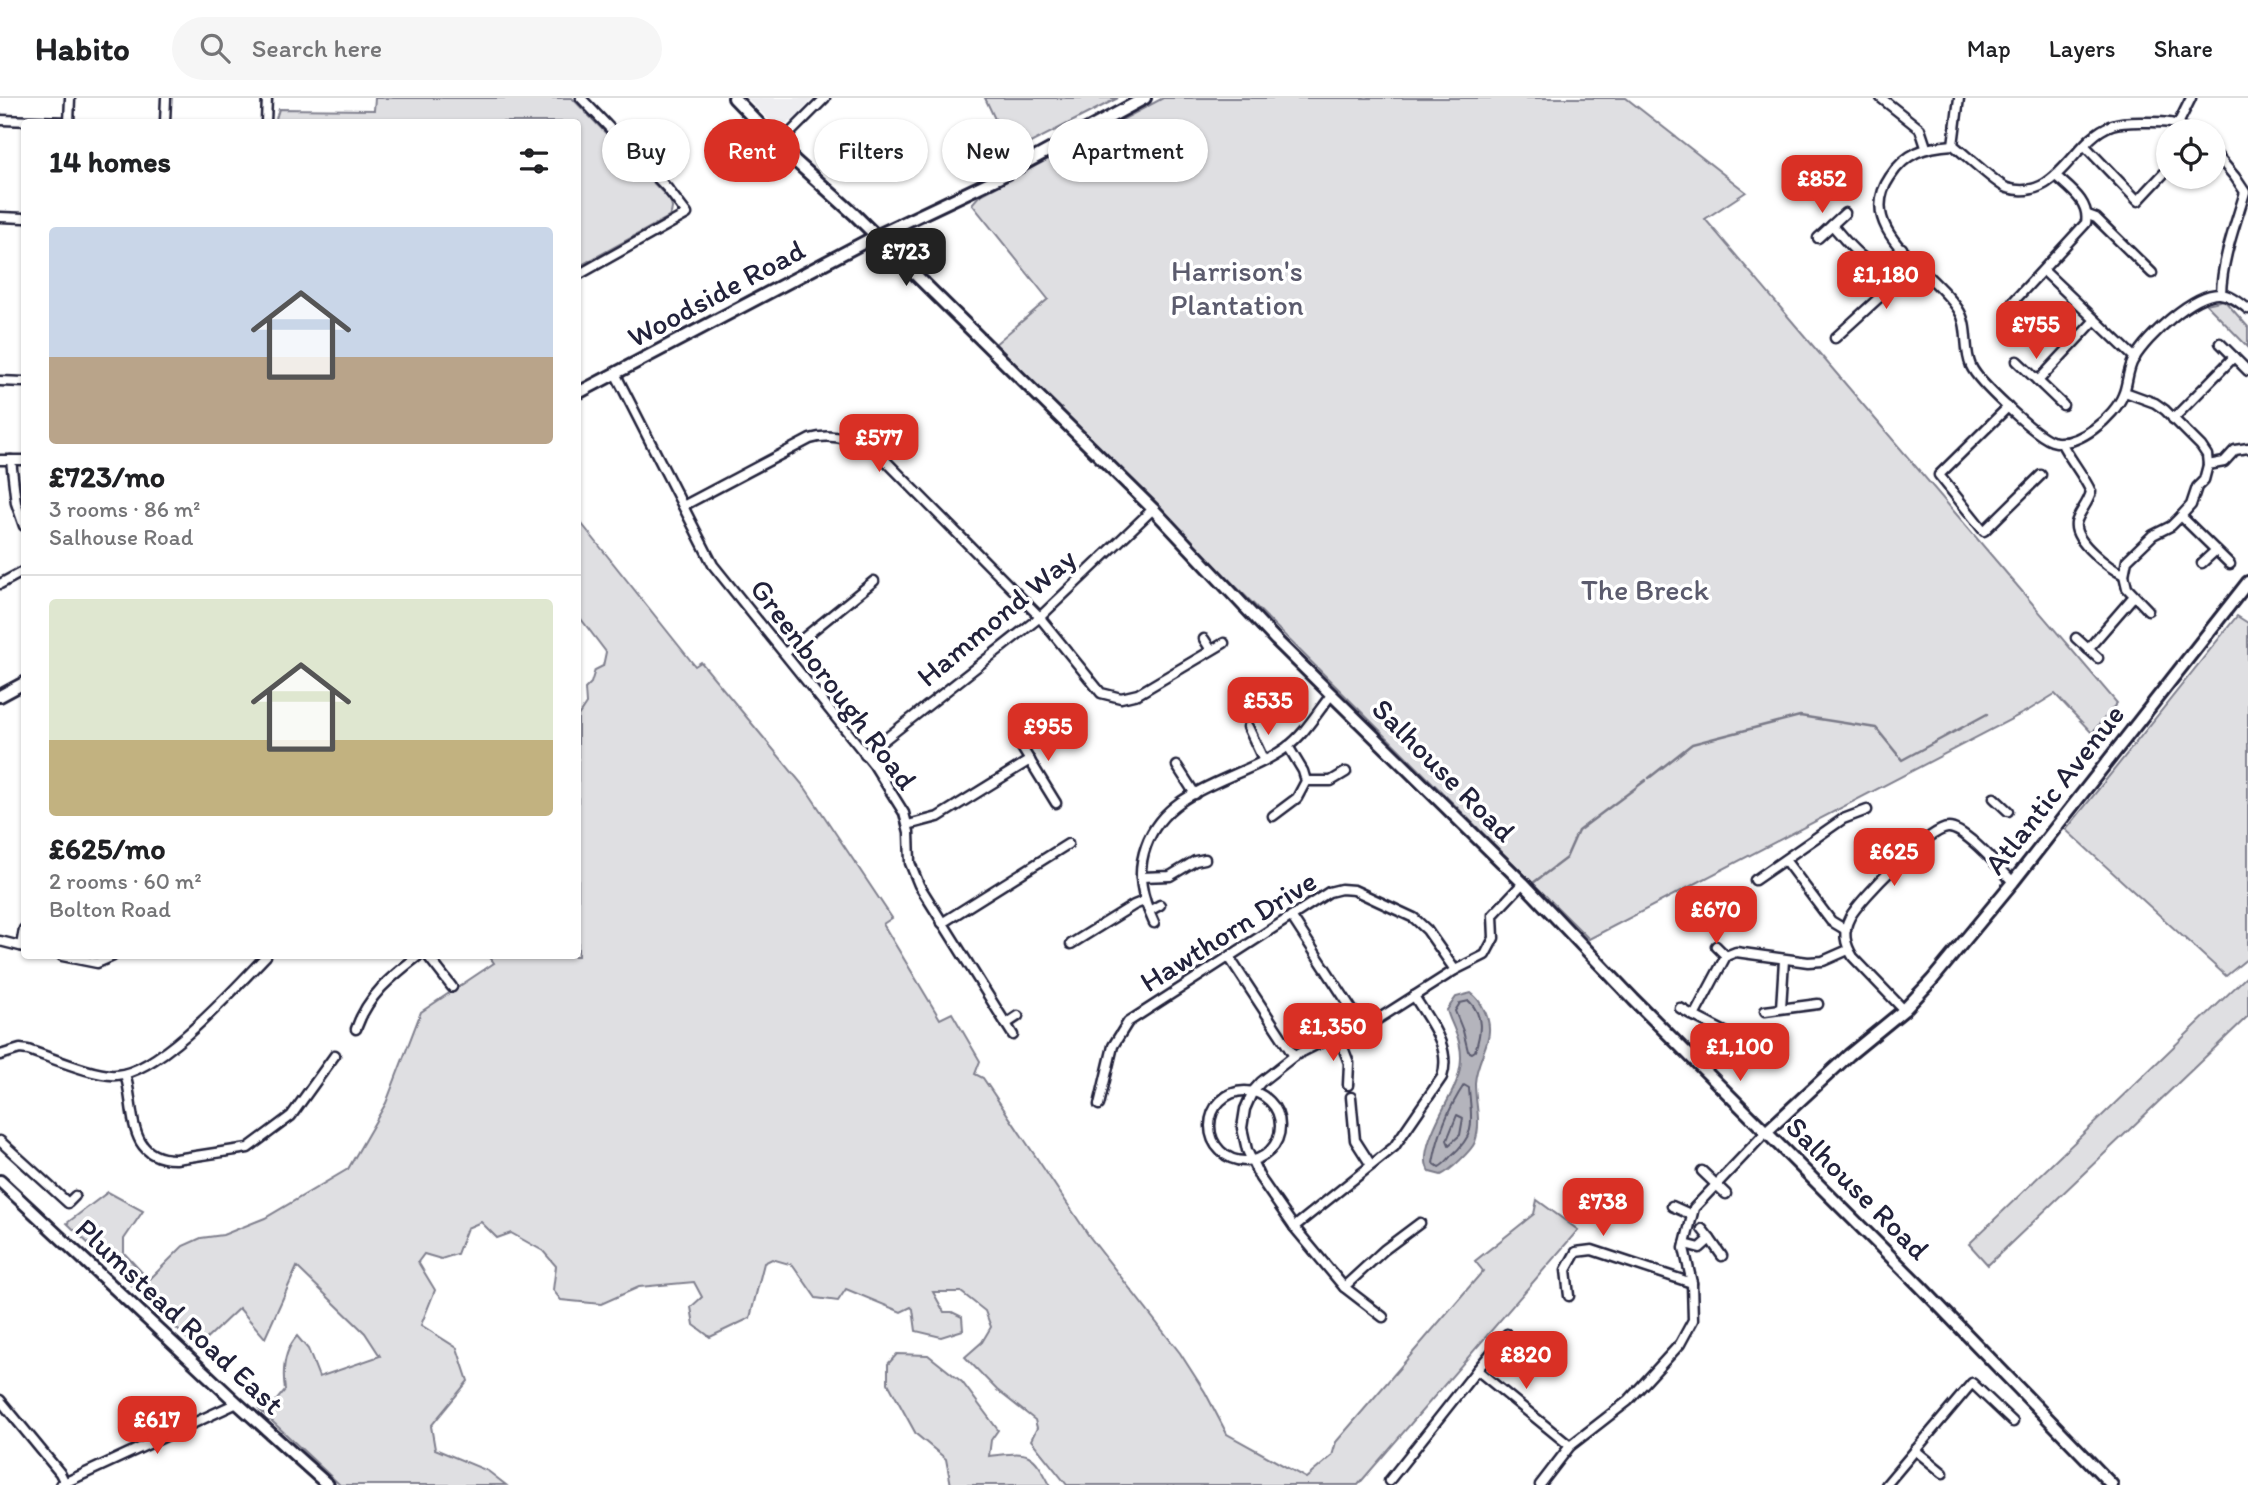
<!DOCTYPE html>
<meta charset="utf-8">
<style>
body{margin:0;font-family:Itim,sans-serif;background:#f6f6f6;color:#202124;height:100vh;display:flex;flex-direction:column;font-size:26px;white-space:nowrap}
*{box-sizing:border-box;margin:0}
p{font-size:23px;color:#757577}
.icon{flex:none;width:38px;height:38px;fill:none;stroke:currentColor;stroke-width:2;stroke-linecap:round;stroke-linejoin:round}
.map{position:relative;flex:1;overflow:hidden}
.details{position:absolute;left:21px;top:21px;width:560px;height:840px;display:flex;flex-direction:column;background:#fff;border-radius:7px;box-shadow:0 2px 5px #0004}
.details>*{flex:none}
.top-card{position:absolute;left:602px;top:21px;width:665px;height:63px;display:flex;gap:14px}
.fabs{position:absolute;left:2156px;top:21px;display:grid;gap:14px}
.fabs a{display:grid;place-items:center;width:70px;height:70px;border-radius:50%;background:#fff;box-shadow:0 2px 5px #0004;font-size:35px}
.price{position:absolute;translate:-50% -60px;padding:0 16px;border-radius:14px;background:#d93025;color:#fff;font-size:23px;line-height:46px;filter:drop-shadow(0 2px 4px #0008)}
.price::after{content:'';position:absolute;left:50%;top:42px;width:21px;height:16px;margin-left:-10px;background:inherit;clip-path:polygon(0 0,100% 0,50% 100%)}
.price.selected{background:#222;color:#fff}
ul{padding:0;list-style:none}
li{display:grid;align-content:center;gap:14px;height:371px;padding:0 28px}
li+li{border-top:2px solid #e0e0e0}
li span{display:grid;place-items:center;height:217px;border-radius:7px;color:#555}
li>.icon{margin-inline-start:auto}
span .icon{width:126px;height:126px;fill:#fffc;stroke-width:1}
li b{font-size:30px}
h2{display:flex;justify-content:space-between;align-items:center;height:84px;padding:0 28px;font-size:30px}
.tag{padding:0 24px;border-radius:32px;background:#fff;box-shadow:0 2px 5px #0004;font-size:24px;line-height:63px}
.tag.selected{background:#d93025;color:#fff}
header{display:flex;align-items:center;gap:42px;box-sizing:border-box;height:98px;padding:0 35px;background:#fff;border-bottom:2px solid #e0e0e0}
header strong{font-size:33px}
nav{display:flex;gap:38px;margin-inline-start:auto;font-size:24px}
.search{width:490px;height:63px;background:#f6f6f6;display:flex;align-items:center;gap:18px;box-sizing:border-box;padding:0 24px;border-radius:38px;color:#757577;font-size:26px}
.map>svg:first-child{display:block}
.built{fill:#eeeef1}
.green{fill:#dfdfe2;stroke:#80808e;stroke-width:2}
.water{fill:#b4b4bc;stroke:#7a7a88;stroke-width:2}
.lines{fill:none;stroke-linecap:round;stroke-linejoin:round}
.shore{stroke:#5c5c6f;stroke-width:2}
.stream{stroke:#7a7a88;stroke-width:2.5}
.minor-casing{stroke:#22223b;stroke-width:13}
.tertiary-casing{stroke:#22223b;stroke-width:16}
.minor{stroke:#fff;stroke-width:8}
.tertiary{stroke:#fff;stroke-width:10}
.labels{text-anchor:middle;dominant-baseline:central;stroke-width:7;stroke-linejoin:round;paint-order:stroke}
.park-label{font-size:30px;fill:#5b5b6d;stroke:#fff}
.street-label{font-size:30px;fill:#22223b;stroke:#fff}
</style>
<header>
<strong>Habito</strong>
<div class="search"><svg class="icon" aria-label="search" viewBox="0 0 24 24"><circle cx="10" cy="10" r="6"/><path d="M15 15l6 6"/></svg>Search here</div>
<nav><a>Map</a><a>Layers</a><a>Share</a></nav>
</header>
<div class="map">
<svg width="2248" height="1387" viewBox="0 0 2248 1387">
<rect width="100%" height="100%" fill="#fff"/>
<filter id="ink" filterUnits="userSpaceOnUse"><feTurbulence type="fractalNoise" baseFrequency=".0143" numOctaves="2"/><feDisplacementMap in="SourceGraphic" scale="14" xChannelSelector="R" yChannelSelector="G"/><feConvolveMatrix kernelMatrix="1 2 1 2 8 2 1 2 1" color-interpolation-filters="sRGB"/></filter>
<g filter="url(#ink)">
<polygon class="built" points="747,0 814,0 793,22 783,27 772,25"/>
<g class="green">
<path d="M 375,0 L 572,0 L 669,101 C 673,107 673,113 669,119 L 578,169 L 578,24 L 275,24 L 279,11 L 374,12 Z"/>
<polygon points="985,0 1118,0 1011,55"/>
<polygon points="1163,0 1626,0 1746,94 1705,121 2117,605 2092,635 2055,596 2029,612 1589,841 994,247 1048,201 972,106 979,98"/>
<polygon points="2224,202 2248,229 2248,249 2206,206"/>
<path d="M 578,421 L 695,568 L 701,564 L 806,691 L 892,820 L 883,826 L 940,921 L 952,915 L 980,963 L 975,976 L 983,980 L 1089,1138 L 1180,1255 L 1205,1294 L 1227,1336 L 1306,1380 L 1332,1358 L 1336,1344 L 1483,1173 L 1475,1163 L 1534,1116 L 1537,1102 L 1578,1132 L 1358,1387 L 1067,1387 L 1031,1342 L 1037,1330 L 1035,1322 L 997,1292 L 965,1259 L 982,1244 L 991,1229 L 985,1213 L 961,1194 L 933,1194 L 944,1214 L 952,1214 L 962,1219 L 963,1232 L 941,1239 L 916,1233 L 913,1211 L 911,1209 L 901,1214 L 846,1191 L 838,1203 L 816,1200 L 793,1167 L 772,1161 L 764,1165 L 750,1220 L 710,1239 L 694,1227 L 691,1209 L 702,1199 L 694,1184 L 639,1189 L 601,1206 L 561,1202 L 553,1192 L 556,1168 L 543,1153 L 511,1135 L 497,1140 L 481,1124 L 467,1130 L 457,1156 L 441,1161 L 424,1156 L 418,1164 L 435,1192 L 421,1227 L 457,1250 L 468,1283 L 431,1328 L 435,1351 L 488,1373 L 506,1387 L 340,1387 L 259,1311 L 276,1303 L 285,1292 C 282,1272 284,1253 297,1238 L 308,1251 L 319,1279 L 380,1258 L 365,1235 L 297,1169 L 265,1240 L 239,1210 L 197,1250 L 67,1125 L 108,1094 L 143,1113 L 124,1141 L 124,1155 L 149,1182 L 183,1148 L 201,1140 L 223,1137 L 265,1120 L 348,1071 L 386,1005 L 421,914 L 494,865 L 489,858 L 578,858 L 578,618 L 586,606 L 585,591 L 591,585 L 595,572 L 603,568 L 606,554 L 578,517 Z"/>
<polygon points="2237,518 2248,525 2248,860 2226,878 2066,732"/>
<polygon points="2248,877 2248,918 1988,1167 1969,1146"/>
<path d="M 897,1256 L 928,1257 L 962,1284 L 998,1332 L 991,1342 L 989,1358 C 1027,1354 1031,1350 1050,1387 L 951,1387 L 946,1361 L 916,1336 L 888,1285 L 888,1266 Z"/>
</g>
<path class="water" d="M 1471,895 C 1481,902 1490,920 1489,933 C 1489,947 1476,965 1475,985 C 1475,1005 1482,1024 1475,1044 C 1472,1052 1449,1074 1441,1077 L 1430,1074 C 1415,1057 1445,1009 1453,992 C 1462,973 1464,952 1455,933 C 1452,925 1449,920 1447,912 L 1456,899 Z"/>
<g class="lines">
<g class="shore">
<path d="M 1469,903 C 1484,918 1481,935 1475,953 L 1472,955 L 1468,953 L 1463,933 L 1455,913 L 1460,905 Z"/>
<path d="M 1464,987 L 1469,990 C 1471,1022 1478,1035 1451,1058 C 1447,1063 1443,1067 1439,1069 L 1433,1065 C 1438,1037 1448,1011 1464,987 Z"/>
<polygon points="1457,1017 1463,1020 1460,1037 1449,1047 1447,1042"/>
</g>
<g class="stream">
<polyline points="1649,680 1692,646 1800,618 1876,630 1902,662 1987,616"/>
<polyline points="1533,785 1566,760 1578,733 1646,682"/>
</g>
<g class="minor-casing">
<g id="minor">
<polyline points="1881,0 1920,31 1926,49"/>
<polyline points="0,22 69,24"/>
<polyline points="69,24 70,0"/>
<polyline points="165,24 166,0"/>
<polyline points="266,24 267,0"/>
<polyline points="2178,26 2191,0"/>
<path d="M 2190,33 C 2174,24 2168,24 2149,24 C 2138,24 2123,23 2112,27 C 2072,41 2059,105 2007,90 C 1996,86 1965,56 1953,47 C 1925,49 1906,54 1890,79 C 1853,133 1932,171 1958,211 C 1970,228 1963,250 1971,268 C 1978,284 2035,337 2052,343 C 2077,351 2115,318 2123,297 C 2128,286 2127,272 2134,261 C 2147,239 2193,195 2220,196 C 2231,197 2240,205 2248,211"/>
<polyline points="779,46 825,0"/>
<polyline points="1953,47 1959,0"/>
<polyline points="2085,48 2138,103 2168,71"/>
<path d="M 2214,54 L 2235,79 L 2245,94 C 2235,128 2222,161 2221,196"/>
<polyline points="2088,117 2096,120 2152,175"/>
<polyline points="0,119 24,120"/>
<path d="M 1832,127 C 1843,139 1866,172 1885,165 C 1891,162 1897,155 1902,150"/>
<polyline points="1818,140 1845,115"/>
<polyline points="2044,173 2135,260"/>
<polyline points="578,177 687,116 667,90 581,0"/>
<path d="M 2013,204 L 2086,125 C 2090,104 2070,91 2056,78"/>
<polyline points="1835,240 1917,165"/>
<polyline points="2220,245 2248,273"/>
<polyline points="2017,263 2038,283"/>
<polyline points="615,275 713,467 874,667 904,715 909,734 910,765 919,787 1013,937"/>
<polyline points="0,283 24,284"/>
<polyline points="2125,294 2155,305 2165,312 2201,348 2207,357 2208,367 2204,382 2197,389 2191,407 2181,418 2171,428 2153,437 2127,462 2124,477 2127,490 2148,512"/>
<polyline points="2063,307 2038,283 2095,222"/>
<polyline points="2008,309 1939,377 1984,433 2041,377"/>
<polyline points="2173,321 2234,259"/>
<path d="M 2061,344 C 2070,362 2083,376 2091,394 C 2088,406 2079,414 2076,425 C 2073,443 2109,470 2124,477"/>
<polyline points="0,362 24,362"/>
<polyline points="11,362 16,405 24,428"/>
<polyline points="2208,367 2224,364 2235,352 2248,350"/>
<path d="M 683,408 L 810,341 C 832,334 864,343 881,358 L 1037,516 L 1101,595 L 1121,600 L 1138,596 L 1224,545"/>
<polyline points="2181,418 2230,466"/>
<polyline points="2202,465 2215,453"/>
<polyline points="0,486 24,473"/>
<polyline points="2076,540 2098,560"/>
<polyline points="1204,541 1211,552"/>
<polyline points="2088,551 2133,499"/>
<polyline points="785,555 874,483"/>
<polyline points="1248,629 1263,661"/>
<polyline points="1016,640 1056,705"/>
<polyline points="865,657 1040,519 1153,411"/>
<polyline points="1177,668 1195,696"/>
<polyline points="1306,683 1331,683 1346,674"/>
<polyline points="1994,700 2008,713"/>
<polyline points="1273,718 1297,700 1306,683 1303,673 1288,648"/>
<polyline points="908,727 938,719 1030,662"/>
<polyline points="1785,762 1831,823 1846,832"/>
<polyline points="1141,779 1170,778 1195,763 1205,761"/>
<polyline points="1755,782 1843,721 1867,712"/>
<polyline points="1149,813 1160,807"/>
<polyline points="1291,818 1364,930"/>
<polyline points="942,825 1068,746"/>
<path d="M 1154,825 C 1142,799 1136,776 1146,748 C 1167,688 1240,683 1287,649 C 1305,636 1318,613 1332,596"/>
<polyline points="0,843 24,849"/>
<polyline points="1071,846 1134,807 1144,803"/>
<polyline points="21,848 24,831"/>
<polyline points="1716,848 1726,858"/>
<polyline points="62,858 97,865 113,858"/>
<polyline points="428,858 452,889"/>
<polyline points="1229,859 1294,958"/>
<polyline points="1680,910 1694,918"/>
<polyline points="1781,910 1784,862"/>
<path d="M 1904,912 L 1853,859 C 1845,846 1842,834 1850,819 C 1860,801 1929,730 1948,730 C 1965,729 2000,771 2013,784"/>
<polyline points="1765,913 1818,906"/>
<polyline points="1006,926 1018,918"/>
<path d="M 356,931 C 368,897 391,879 418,858"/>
<polyline points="1727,935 1694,918 1726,858 1736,854 1808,864 1823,863 1848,852"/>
<polyline points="1339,939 1349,965 1348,987"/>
<path d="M 0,957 L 20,951 L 28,952 C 50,959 96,979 116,977 C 160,975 236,889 266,858"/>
<path d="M 125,976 C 136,1010 125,1062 176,1061 L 248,1050 L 291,1018 L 335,957"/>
<circle cx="1245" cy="1028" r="35"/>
<polyline points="1351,999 1355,1042 1371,1067"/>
<polyline points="1099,1007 1113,948 1128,924 1329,794 1341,791 1354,792 1414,820 1427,832 1455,872"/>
<polyline points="0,1043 68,1105 75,1098"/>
<polyline points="1702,1073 1726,1096"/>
<polyline points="1672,1108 1692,1117"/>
<path d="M 1294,1129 L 1394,1049 L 1442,979 C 1452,949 1429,923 1414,898"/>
<polyline points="1710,1141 1722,1158"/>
<polyline points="1685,1146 1700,1150 1710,1141 1702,1131"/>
<polyline points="1344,1189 1384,1152 1420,1125"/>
<polyline points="1569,1198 1566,1172 1576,1154 1592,1152 1692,1185"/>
<polyline points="1383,1219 1344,1189 1294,1129 1260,1080 1247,1052 1242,1030 1245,1011 1253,993 1261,984 1294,958 1320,945 1364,930 1455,872 1485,857 1494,840 1493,817 1523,785"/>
<polyline points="1507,1236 1477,1272 1570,1348"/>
<polyline points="0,1302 60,1375 65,1385"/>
<polyline points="1915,1352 1943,1375"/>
<polyline points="1389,1383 1477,1272"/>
<polyline points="60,1387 237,1305"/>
<polyline points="1540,1387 1570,1348 1628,1303 1680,1246 1693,1222 1692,1185 1684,1150 1694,1110 1767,1033"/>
<polyline points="1886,1387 1972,1285 2013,1324"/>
</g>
</g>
<g class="tertiary-casing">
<g id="tertiary">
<polyline points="734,0 793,61 854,116 1153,411 1276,542 1523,785 1634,902 1920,1188 2112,1387"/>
<polyline points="578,295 876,138 998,80 1145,0"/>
<polyline points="0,598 24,585"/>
<polyline points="1767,1033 1849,957 1904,912 1932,882 2013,784 2248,484"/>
<polyline points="0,1083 237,1305 328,1387"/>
</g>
</g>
<use href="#minor" class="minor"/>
<use href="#tertiary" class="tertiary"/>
</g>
</g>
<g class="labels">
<g class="park-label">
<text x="1237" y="172">Harrison's<tspan x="1237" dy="34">Plantation</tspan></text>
<text x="1645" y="491">The Breck</text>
</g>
<g class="street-label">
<text transform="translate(716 195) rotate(-28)">Woodside Road</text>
<text transform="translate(996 519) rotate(-40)">Hammond Way</text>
<text transform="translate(834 586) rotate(53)">Greenborough Road</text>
<text transform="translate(1444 672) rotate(45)">Salhouse Road</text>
<text transform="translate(2054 691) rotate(-52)">Atlantic Avenue</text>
<text transform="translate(1228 833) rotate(-32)">Hawthorn Drive</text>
<text transform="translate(1858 1090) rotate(45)">Salhouse Road</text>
<text transform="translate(180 1218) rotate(43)">Plumstead Road East</text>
</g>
</g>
</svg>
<div class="fabs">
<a><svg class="icon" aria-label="locate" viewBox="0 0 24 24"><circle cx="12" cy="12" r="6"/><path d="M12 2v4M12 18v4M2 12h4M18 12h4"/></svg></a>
</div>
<b class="price" style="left:1822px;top:117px">£852</b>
<b class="price selected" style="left:906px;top:190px">£723</b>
<b class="price" style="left:1886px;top:213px">£1,180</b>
<b class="price" style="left:2036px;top:263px">£755</b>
<b class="price" style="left:879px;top:376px">£577</b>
<b class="price" style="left:1268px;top:639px">£535</b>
<b class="price" style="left:1048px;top:665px">£955</b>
<b class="price" style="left:1894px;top:790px">£625</b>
<b class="price" style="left:1716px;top:848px">£670</b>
<b class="price" style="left:1333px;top:965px">£1,350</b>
<b class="price" style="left:1740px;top:985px">£1,100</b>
<b class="price" style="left:1603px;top:1140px">£738</b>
<b class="price" style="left:1526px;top:1293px">£820</b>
<b class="price" style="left:157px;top:1358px">£617</b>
<div class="top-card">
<a class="tag">Buy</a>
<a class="tag selected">Rent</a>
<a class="tag">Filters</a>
<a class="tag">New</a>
<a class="tag">Apartment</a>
</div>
<section class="details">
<h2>14 homes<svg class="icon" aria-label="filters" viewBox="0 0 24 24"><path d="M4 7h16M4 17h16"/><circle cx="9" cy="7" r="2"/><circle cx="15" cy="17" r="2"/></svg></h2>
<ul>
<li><span style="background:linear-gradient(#c9d6e8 60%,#b9a48a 0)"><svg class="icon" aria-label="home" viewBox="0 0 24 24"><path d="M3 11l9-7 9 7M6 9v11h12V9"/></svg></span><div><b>£723/mo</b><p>3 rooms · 86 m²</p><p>Salhouse Road</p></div></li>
<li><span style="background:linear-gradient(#dfe7d0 65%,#c2b280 0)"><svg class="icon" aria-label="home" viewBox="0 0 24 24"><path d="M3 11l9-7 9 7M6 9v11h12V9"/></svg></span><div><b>£625/mo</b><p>2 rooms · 60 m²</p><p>Bolton Road</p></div></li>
</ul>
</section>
</div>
